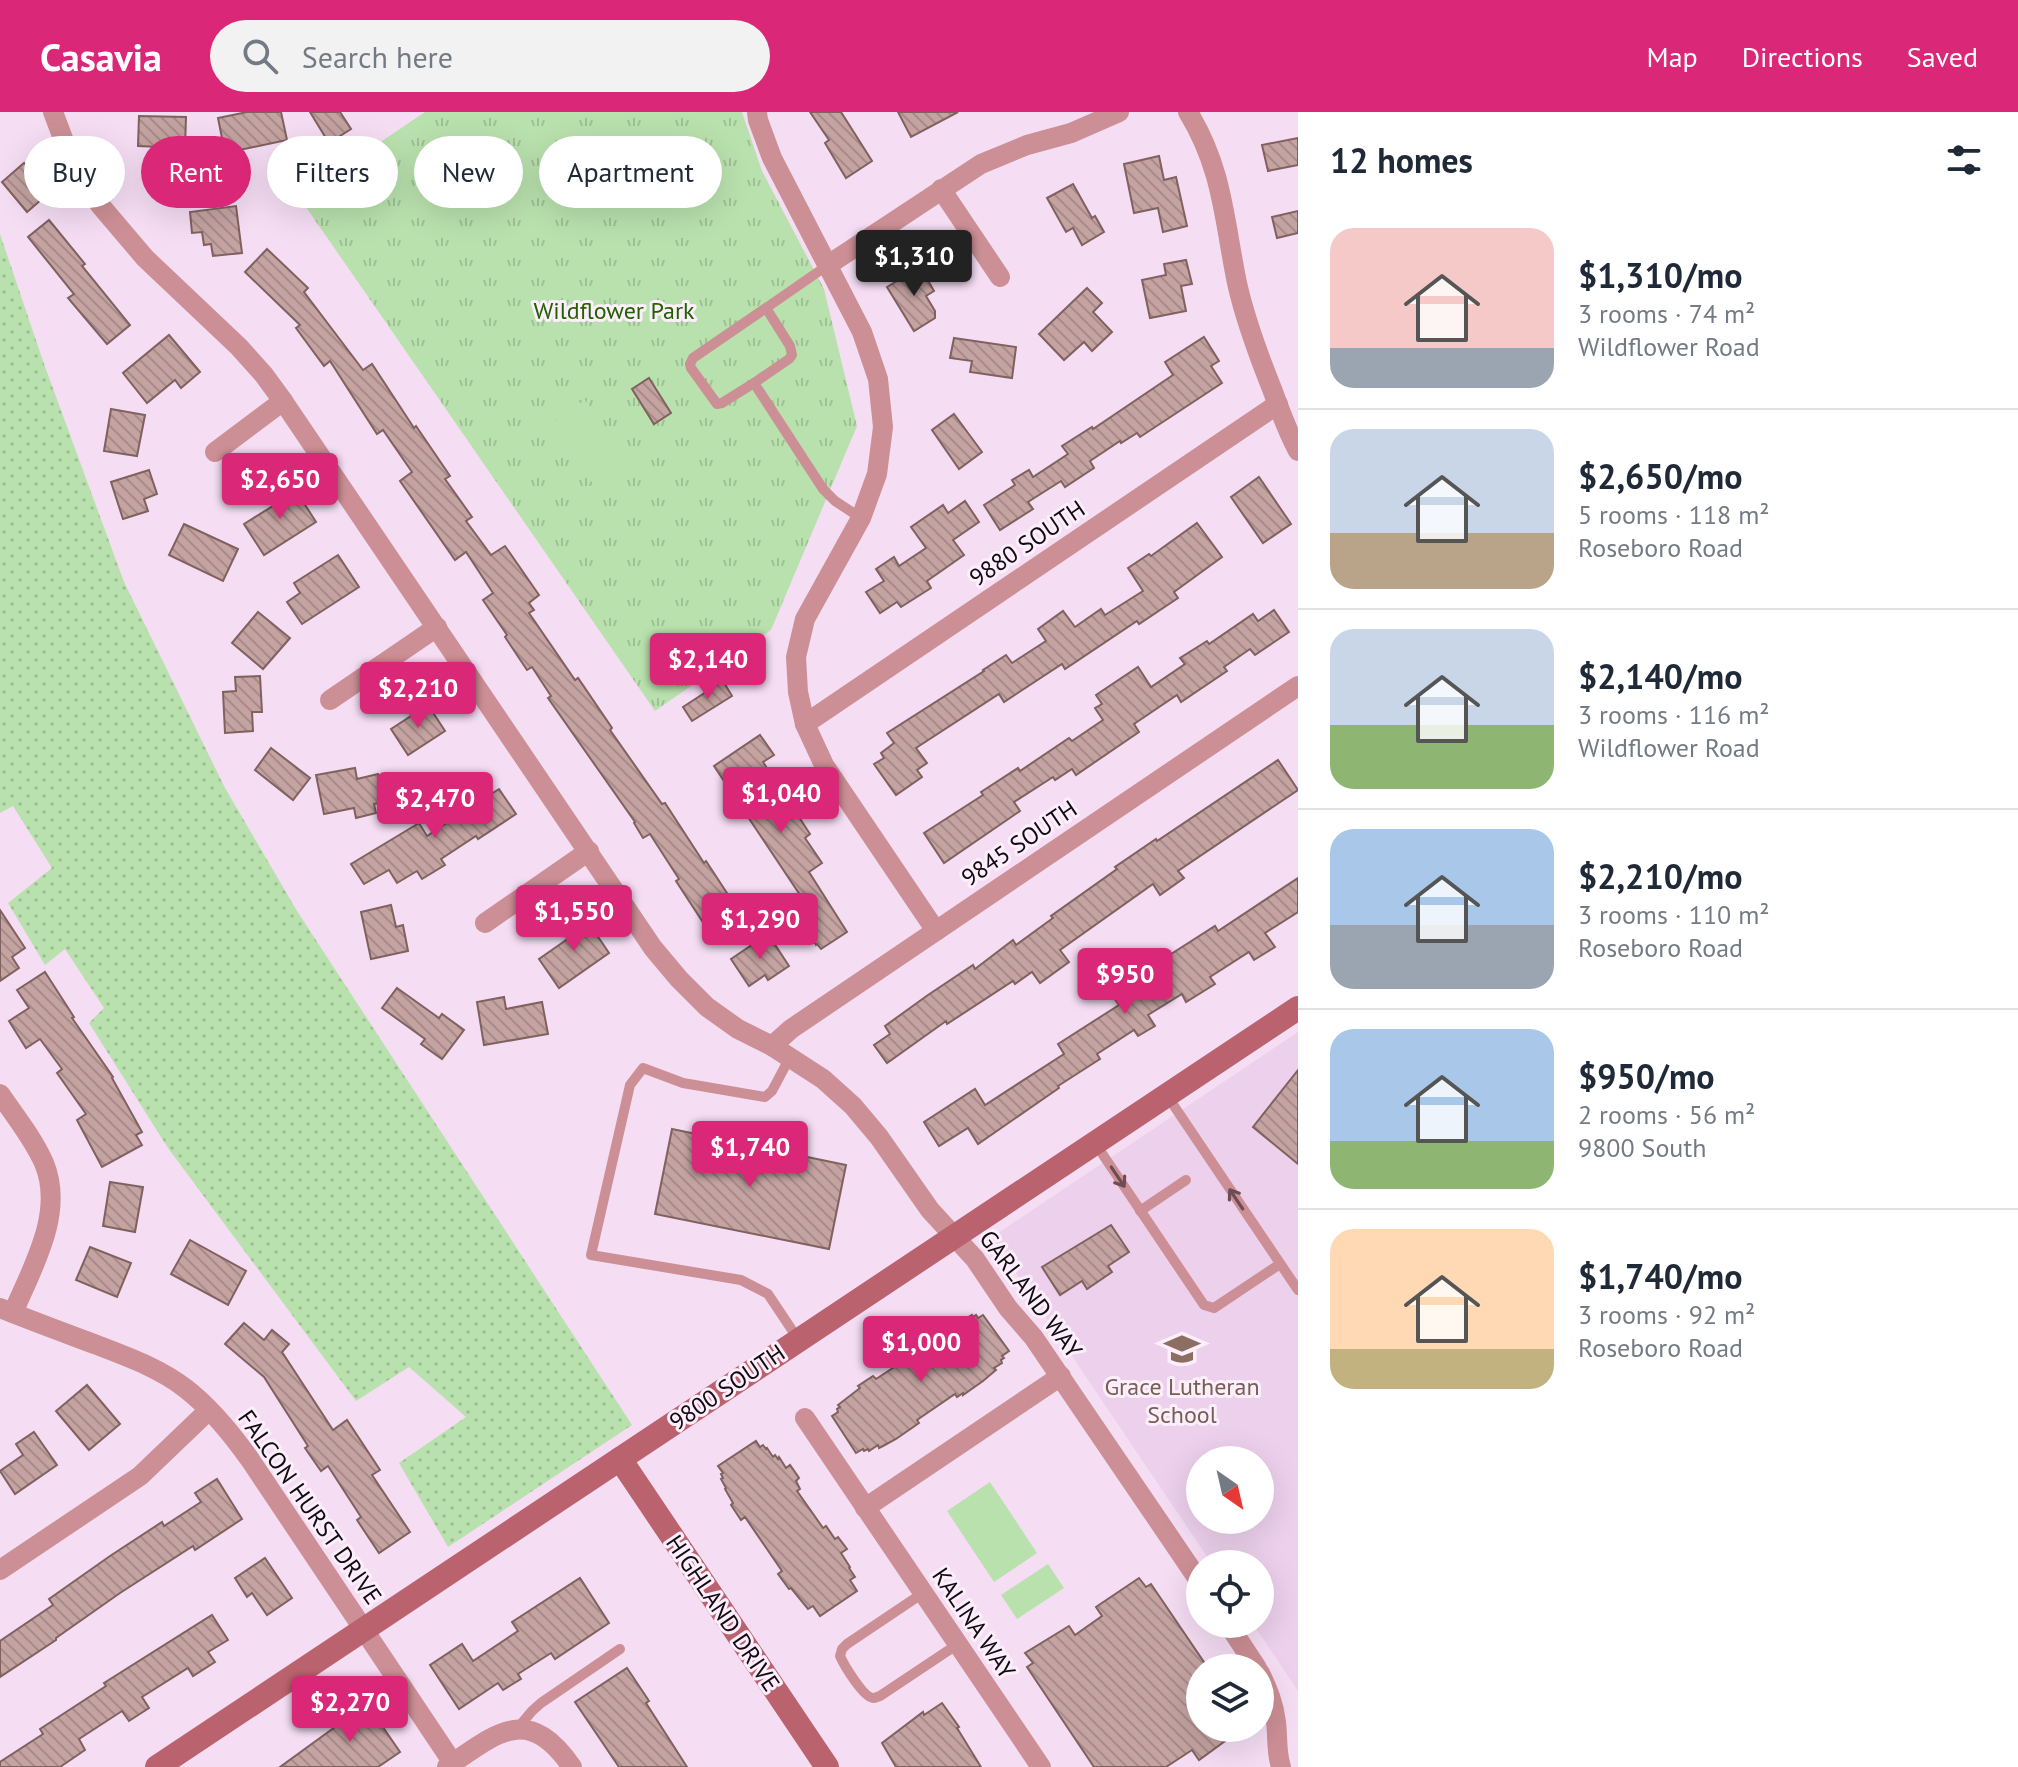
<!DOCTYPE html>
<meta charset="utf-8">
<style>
body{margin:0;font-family:"PT Sans",sans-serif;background:#f2f2f3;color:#1f2937;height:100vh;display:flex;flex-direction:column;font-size:30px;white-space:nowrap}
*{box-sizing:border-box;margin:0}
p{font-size:26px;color:#747a83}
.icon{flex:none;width:44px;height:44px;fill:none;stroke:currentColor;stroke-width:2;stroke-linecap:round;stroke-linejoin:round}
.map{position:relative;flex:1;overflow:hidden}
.sheet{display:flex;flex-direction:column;background:#fff;width:720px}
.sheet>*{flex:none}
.guide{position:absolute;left:24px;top:24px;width:760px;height:72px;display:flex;gap:16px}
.needle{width:52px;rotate:146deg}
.buttons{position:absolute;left:1186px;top:1334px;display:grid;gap:16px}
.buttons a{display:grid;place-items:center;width:88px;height:88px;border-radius:50%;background:#fff;box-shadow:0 8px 32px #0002;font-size:40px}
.price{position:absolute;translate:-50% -68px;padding:0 18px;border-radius:8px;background:#db2777;color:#fff;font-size:26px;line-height:52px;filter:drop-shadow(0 2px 4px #0008)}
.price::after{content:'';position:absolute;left:50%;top:48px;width:24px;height:18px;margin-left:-12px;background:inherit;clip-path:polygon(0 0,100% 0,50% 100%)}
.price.active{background:#222;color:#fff}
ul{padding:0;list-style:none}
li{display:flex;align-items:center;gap:24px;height:200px;padding:0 32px}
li+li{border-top:2px solid #e0e1e3}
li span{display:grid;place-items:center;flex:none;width:224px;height:160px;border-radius:24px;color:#555}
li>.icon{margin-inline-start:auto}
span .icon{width:96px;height:96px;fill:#fffc;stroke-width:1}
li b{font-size:34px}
h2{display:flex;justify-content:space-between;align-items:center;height:96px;padding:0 32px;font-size:34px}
.pill{padding:0 28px;border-radius:36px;background:#fff;box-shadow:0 8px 32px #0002;font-size:28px;line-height:72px}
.pill.active{background:#db2777;color:#fff}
header{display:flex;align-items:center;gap:48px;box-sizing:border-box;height:112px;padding:0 40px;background:#db2777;color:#fff}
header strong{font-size:38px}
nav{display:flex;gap:44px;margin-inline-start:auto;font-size:28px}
.search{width:560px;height:72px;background:#f2f2f3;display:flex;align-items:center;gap:20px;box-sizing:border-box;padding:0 28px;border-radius:44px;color:#747a83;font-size:30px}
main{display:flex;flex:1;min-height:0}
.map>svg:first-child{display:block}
.built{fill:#edd0ec;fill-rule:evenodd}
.grass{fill:url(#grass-dots)}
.park{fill:url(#park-tufts)}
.pitch{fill:#b9e1ad}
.building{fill:url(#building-back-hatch);stroke:#7f615f;stroke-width:2}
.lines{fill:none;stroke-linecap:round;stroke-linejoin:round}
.lane{stroke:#cc8f95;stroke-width:10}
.street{stroke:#cc8f95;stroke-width:20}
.secondary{stroke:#ba636e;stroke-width:24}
.oneway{stroke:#6e4c53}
.labels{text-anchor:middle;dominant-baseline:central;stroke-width:6;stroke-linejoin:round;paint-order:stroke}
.park-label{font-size:24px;fill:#226001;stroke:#fceefb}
.street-label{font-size:24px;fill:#110a11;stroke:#fceefb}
.education-label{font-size:24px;fill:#785e54;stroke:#fceefb}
</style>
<header>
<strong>Casavia</strong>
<div class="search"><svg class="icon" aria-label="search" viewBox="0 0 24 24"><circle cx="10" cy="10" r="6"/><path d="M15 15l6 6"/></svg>Search here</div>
<nav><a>Map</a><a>Directions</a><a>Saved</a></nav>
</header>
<main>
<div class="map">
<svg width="1298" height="1655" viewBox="0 0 1298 1655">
<defs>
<pattern id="grass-dots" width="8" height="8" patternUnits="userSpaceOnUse" patternTransform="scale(2)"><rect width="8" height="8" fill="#b9e1ad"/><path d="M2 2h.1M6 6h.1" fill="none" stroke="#9ec094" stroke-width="1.8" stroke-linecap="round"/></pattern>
<pattern id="park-tufts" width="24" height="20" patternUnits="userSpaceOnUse" patternTransform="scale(2)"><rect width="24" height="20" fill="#b9e1ad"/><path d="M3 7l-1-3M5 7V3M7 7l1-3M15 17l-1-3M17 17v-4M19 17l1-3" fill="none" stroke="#9ec094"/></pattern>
<pattern id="building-back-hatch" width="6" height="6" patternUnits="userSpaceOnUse" patternTransform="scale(2)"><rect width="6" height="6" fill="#c4a3a1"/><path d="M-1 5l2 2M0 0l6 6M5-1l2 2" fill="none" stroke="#a78b8a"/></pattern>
</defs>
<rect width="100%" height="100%" fill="#f5ddf4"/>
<path class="built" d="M 1298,920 L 1298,1579 L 1253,1512 L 1260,1512 L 1260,1452 L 1212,1452 L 992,1125 ZM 1200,1348 L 1260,1348 L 1260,1408 L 1200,1408 Z"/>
<polygon class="grass" points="0,122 44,252 124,470 225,676 297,799 632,1313 448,1435 399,1351 466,1305 409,1255 356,1289 168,1036 89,911 104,896 65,837 45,853 8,791 52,756 13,694 0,701"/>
<polygon class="park" points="425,0 742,0 762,59 824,177 857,314 771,518 655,599 299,85"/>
<g class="pitch">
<polygon points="585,288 630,353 596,376 551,312"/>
<polygon points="990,1370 1037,1441 994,1470 947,1399"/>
<polygon points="1048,1452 1064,1476 1017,1507 1001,1483"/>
</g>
<g class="building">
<polygon points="247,0 281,0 287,28 225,41 218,6"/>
<polygon points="310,0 340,0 351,17 329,31"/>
<polygon points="810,0 841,0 872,49 846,66 825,31 829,28"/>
<polygon points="898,0 958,0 911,25"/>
<polygon points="139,4 186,5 185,36 138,34"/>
<polygon points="1298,26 1298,53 1268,59 1262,33"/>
<polygon points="1159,44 1164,68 1176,65 1187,114 1163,120 1158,96 1134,101 1124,52"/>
<polygon points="24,51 49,81 27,100 2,70"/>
<polygon points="1073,72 1092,106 1095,104 1104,120 1082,133 1073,116 1066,120 1047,86"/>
<polygon points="236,94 242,141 213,144 211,132 204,133 202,120 192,121 190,100"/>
<polygon points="1298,99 1298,121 1277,126 1272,105"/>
<polygon points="49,108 85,152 82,154 130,213 107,232 68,186 74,182 28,125"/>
<polygon points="267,137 308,176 304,180 363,258 372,252 414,316 416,314 450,364 445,367 472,405 466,409 491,443 505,434 539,483 529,491 534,498 529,501 575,568 578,566 612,616 610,618 662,692 665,691 704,751 706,749 740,801 710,821 676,769 679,767 650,722 643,726 634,711 635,710 548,586 551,584 532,555 527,558 505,525 507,523 483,488 493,481 466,440 455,448 400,369 412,360 383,318 377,322 330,249 324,254 296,216 300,213 245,160"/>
<polygon points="1186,148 1192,172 1181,174 1186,199 1150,206 1142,168 1166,163 1164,152"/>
<polygon points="920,155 934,179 926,184 935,199 935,206 914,219 887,175"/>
<polygon points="1087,176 1102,191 1093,200 1112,220 1092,239 1084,230 1064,248 1039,222"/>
<polygon points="169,223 200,260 181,276 175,268 147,291 123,261"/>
<polygon points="1204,225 1219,249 1211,254 1222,271 1140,325 1137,321 1121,331 1120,329 1090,349 1094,356 1065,375 1061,369 1028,390 1033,397 1000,418 984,393 1015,373 1012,368 1029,358 1033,365 1068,342 1062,334 1092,315 1093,317 1173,263 1165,250"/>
<polygon points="954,226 1016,235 1012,266 970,260 972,249 950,246"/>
<polygon points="649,266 671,301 654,312 632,277"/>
<polygon points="111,297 145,303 137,344 104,339"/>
<polygon points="954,302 982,340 959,357 932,318"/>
<polygon points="149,358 157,382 144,387 148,399 123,407 111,370"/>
<polygon points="1259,365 1291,412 1263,431 1231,385"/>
<polygon points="293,374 316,410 264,443 244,412 276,392 272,387"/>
<polygon points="965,389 979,410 953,428 964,443 927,469 931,476 901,495 897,490 880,501 866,480 884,469 876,457 894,445 899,454 926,436 911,415 943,393 948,401"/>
<polygon points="1197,411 1222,445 1174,480 1178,486 1139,512 1137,509 1065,557 1062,552 1004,590 999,582 916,636 927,651 917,658 922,665 896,683 874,652 884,646 881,641 894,631 887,621 984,559 983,558 1006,543 1012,551 1046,529 1038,517 1063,499 1075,515 1101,497 1105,503 1143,479 1128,456 1149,442 1151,444"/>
<polygon points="184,412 238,437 223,469 169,443"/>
<polygon points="338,443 359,475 302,512 287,490 300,481 294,471"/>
<polygon points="1274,498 1289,520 1255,543 1250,537 1224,555 1227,559 1181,590 1177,583 1134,612 1139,620 1076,663 1072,657 1055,668 1053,665 1014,690 1020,699 944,751 924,721 983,683 981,680 1018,656 1020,659 1069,626 1072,629 1103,608 1095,596 1102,592 1096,583 1138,555 1151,575 1185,552 1180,546 1207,529 1209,532 1253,502 1258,509"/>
<polygon points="258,500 290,526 263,557 232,531"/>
<polygon points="260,564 262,600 252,600 253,619 225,621 223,580 236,579 235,565"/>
<polygon points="723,569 732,584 692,609 683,595"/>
<polygon points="428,593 445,619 408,643 391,617"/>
<polygon points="760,623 774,643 763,650 810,722 805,726 822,751 809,760 847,820 821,837 817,832 816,833 792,796 804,789 714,654"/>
<polygon points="271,636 310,666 293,688 255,658"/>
<polygon points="1278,648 1298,678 1178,759 1184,766 1160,783 1153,772 1060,838 1069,850 1040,871 1032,860 1015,872 1013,869 947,912 946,909 887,951 874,933 890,922 885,914 928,883 973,853 975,857 1013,828 1016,833 1053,806 1051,804 1117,757 1115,755 1156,727 1157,729"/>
<polygon points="355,656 357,667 378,662 384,690 374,692 376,701 356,706 354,696 324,702 316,663"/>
<polygon points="482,675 488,684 499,677 516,702 478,727 476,724 441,747 445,753 422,767 417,759 397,771 389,758 364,772 351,752 419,711 427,724 465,699 459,690"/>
<polygon points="1298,766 1298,800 1265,821 1275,835 1254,848 1249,840 1210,865 1215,872 1186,890 1182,882 1148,903 1155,914 1138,924 1134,918 1097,942 1100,947 1058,974 1059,976 978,1032 968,1016 939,1034 924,1010 975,977 985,993 1064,942 1058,932 1119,893 1112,883 1170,847 1168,844 1215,814 1218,819"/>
<polygon points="391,793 396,815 403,813 408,839 371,847 361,800"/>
<polygon points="0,798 25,836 12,845 19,856 0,869"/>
<polygon points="584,804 609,841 559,876 539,847 569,826 564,819"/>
<polygon points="768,822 789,854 768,868 765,863 749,874 731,847"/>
<polygon points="45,860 74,905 72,906 113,965 112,966 142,1020 136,1023 142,1033 102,1055 77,1008 86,1002 57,961 62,957 40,927 26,936 9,909 29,896 17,878"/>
<polygon points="397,876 439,906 442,902 464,918 442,947 421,932 425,927 382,896"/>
<polygon points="504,885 506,897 542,890 548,922 484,933 477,890"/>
<polygon points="1298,958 1298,1052 1253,1015"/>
<polygon points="672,1017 846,1053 829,1137 655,1102"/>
<polygon points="110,1070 143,1075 135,1120 103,1114"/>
<polygon points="1111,1113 1129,1140 1108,1154 1112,1160 1087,1177 1082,1169 1060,1183 1042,1155"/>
<polygon points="190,1128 246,1159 228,1193 171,1162"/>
<polygon points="90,1135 131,1151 117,1185 76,1168"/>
<polygon points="972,1203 973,1205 976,1203 978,1206 983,1203 1009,1239 1002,1244 1004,1246 1001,1248 1002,1251 994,1256 996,1258 983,1269 963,1283 963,1281 957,1285 955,1282 917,1308 919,1311 896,1327 883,1334 879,1336 878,1333 869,1339 868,1337 864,1339 863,1337 856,1341 832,1304 838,1300 837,1297 840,1295 838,1293 860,1276 858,1274 873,1264 876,1267 934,1229 931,1226 946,1215 948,1217"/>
<polygon points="244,1211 264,1228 272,1218 289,1232 282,1240 333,1318 347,1308 380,1358 372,1363 410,1420 379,1441 357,1408 361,1405 328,1354 321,1359 305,1336 308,1334 264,1265 225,1232"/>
<polygon points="87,1273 120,1312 89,1338 56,1299"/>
<polygon points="34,1320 57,1353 15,1382 0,1359 23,1343 16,1332"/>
<polygon points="756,1329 760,1335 763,1333 766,1337 767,1336 773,1345 775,1343 778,1347 779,1345 786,1356 790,1353 799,1366 796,1369 800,1377 797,1379 823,1416 826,1414 835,1427 838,1425 847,1437 841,1441 850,1455 849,1456 855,1465 850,1468 857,1479 820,1504 813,1494 808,1497 791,1476 789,1477 778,1462 782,1459 745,1405 741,1408 731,1393 733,1391 725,1377 726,1376 721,1367 723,1366 721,1362 723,1361 718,1354"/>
<polygon points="217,1367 242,1407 195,1438 193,1434 120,1481 56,1526 56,1528 0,1565 0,1529 53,1493 49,1487 110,1444 162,1410 164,1414 201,1390 195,1381"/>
<polygon points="265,1446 292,1486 267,1503 252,1481 247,1485 235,1466"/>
<polygon points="580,1466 609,1511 555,1547 551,1541 518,1562 521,1567 503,1578 498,1571 459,1597 430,1553 462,1532 473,1549 518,1519 512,1510"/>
<polygon points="1139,1466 1146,1475 1151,1472 1208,1556 1200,1556 1200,1616 1243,1616 1199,1648 1192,1638 1166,1655 1094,1655 1027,1555 1033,1551 1025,1541 1069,1514 1075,1523 1102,1504 1096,1495"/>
<polygon points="212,1503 228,1528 208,1540 215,1550 193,1564 188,1556 142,1585 149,1596 129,1609 122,1599 79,1627 85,1638 60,1655 0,1655 0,1650 43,1622 40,1617 106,1574 104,1571"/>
<polygon points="627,1556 649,1589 646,1591 687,1655 619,1655 575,1590"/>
<polygon points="365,1589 400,1640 378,1655 280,1655 335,1615 333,1612"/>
<polygon points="942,1591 959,1615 957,1616 981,1655 896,1655 882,1631 923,1600 924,1603"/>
</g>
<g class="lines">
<g class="lane">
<polyline points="828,153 766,196 790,234 792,243 789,247 754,271 823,377 835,389 861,406"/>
<polyline points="754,271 722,291 717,292 691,256 690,252 693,246 766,196"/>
<polyline points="790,945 772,979 765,985 683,971 643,956 630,973 591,1143 741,1168 768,1182 798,1227"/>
<polyline points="1168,985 1298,1178"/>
<polyline points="1095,1031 1204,1193 1214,1196 1280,1152"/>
<polyline points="1140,1099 1186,1068"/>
<path d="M 923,1481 L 847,1532 L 842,1537 L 840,1544 C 844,1553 863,1585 873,1586 C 875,1586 877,1585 880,1584 L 958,1532"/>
<polyline points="517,1617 532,1599 541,1591 620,1537"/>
</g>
<g class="street">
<polyline points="53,0 73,53 100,93 145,146 239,235 264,263 283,289 653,836 679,867 707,895 738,917 772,934 823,967 853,994 879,1025 930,1098 975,1147 1008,1196 1034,1226 1200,1470"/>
<polyline points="757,0 758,8 772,46 862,220 878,267 883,315 877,362 861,406 805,507 796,545 798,580 805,612 824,653 936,819"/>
<path d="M 1188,0 C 1223,57 1224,108 1237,171 C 1245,207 1258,242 1272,277 C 1280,298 1287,319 1298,339"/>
<polyline points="941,77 1000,165"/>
<polyline points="828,153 981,52 1027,33 1071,21 1119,0"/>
<polyline points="215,340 283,289"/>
<polyline points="330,588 437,515"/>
<polyline points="805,612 1278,292"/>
<polyline points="485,811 589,739"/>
<polyline points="772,934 791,917 1298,574"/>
<path d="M 0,982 C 15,1004 33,1026 44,1051 C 65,1101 32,1156 13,1201"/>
<path d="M 0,1196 C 32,1209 65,1221 97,1233 C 128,1245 159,1256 185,1276 C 211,1296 232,1322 251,1349 L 453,1651"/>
<polyline points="805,1306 1041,1655"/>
<polyline points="865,1396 1061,1264"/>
<polyline points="0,1458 140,1364 209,1298"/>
<polyline points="1228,1512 1257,1556"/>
<path d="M 1260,1561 C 1268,1578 1274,1592 1276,1610 C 1278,1626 1276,1640 1281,1655"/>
<path d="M 447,1655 C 498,1620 528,1592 572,1655"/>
</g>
<g class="secondary">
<polyline points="620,1347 827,1655"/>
<polyline points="157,1655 1298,896"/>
</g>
</g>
<defs><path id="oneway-shaft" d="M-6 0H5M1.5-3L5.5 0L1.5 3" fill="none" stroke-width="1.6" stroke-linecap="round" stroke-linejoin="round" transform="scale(2)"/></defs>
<g class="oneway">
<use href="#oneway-shaft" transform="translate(1118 1065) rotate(56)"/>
<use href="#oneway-shaft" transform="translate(1236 1087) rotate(-124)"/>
</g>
<defs>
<g id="school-bare" transform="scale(2.76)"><path d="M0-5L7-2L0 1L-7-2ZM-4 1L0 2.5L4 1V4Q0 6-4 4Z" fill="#8d6e63" stroke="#fceefb" stroke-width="2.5" paint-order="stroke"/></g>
</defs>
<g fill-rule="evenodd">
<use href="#school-bare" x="1182" y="1237"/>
</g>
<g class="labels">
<g class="park-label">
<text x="614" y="198">Wildflower Park</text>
</g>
<g class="street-label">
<text transform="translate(1027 431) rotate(-34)">9880 SOUTH</text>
<text transform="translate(1019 731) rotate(-34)">9845 SOUTH</text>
<text transform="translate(1031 1182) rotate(53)">GARLAND WAY</text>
<text transform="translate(727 1275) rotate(-34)">9800 SOUTH</text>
<text transform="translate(310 1395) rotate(55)">FALCON HURST DRIVE</text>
<text transform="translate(723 1501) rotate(56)">HIGHLAND DRIVE</text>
<text transform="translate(974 1511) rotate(56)">KALINA WAY</text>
</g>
<g class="education-label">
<text x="1182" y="1274">Grace Lutheran<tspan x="1182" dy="28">School</tspan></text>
</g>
</g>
</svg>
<div class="buttons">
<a><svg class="needle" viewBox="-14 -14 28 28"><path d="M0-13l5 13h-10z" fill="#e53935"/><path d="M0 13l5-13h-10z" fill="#747a83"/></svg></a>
<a><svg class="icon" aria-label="locate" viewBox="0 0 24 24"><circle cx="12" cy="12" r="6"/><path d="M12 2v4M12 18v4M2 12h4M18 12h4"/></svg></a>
<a><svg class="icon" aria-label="layers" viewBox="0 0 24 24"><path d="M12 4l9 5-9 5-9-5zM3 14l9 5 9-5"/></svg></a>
</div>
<b class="price active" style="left:914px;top:186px">$1,310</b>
<b class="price" style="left:280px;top:409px">$2,650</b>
<b class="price" style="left:708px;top:589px">$2,140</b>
<b class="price" style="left:418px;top:618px">$2,210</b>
<b class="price" style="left:781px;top:723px">$1,040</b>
<b class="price" style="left:435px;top:728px">$2,470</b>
<b class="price" style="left:574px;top:841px">$1,550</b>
<b class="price" style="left:760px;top:849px">$1,290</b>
<b class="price" style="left:1125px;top:904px">$950</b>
<b class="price" style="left:750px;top:1077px">$1,740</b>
<b class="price" style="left:921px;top:1272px">$1,000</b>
<b class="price" style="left:350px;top:1632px">$2,270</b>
<div class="guide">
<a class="pill">Buy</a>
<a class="pill active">Rent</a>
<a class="pill">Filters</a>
<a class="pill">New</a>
<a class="pill">Apartment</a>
</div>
</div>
<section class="sheet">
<h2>12 homes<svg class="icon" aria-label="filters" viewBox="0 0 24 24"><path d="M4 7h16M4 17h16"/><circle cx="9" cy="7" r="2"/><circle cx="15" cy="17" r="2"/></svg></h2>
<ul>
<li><span style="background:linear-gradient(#f6c9c9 75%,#9aa5b1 0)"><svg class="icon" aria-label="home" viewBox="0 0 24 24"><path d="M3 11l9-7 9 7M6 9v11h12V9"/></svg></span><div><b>$1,310/mo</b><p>3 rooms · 74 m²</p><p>Wildflower Road</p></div></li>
<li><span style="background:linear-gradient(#c9d6e8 65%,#b9a48a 0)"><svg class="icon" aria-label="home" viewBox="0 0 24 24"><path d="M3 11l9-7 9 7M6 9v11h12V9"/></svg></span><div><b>$2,650/mo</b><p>5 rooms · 118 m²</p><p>Roseboro Road</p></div></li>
<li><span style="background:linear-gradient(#c9d6e8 60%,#8fb573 0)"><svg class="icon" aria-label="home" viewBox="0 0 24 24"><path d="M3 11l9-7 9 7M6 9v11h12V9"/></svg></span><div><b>$2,140/mo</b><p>3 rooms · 116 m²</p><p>Wildflower Road</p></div></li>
<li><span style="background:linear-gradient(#a9c7e8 60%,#9aa5b1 0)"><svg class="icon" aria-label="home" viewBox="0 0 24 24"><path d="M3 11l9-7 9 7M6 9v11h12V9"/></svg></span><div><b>$2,210/mo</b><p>3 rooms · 110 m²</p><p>Roseboro Road</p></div></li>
<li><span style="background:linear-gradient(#a9c7e8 70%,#8fb573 0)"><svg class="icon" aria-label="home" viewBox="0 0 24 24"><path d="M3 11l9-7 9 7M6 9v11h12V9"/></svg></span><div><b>$950/mo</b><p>2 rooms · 56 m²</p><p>9800 South</p></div></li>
<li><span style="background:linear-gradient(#ffd9b3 75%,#c2b280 0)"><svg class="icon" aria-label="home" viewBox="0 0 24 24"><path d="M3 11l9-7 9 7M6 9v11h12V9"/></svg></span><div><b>$1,740/mo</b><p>3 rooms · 92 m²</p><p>Roseboro Road</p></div></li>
</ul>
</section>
</main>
